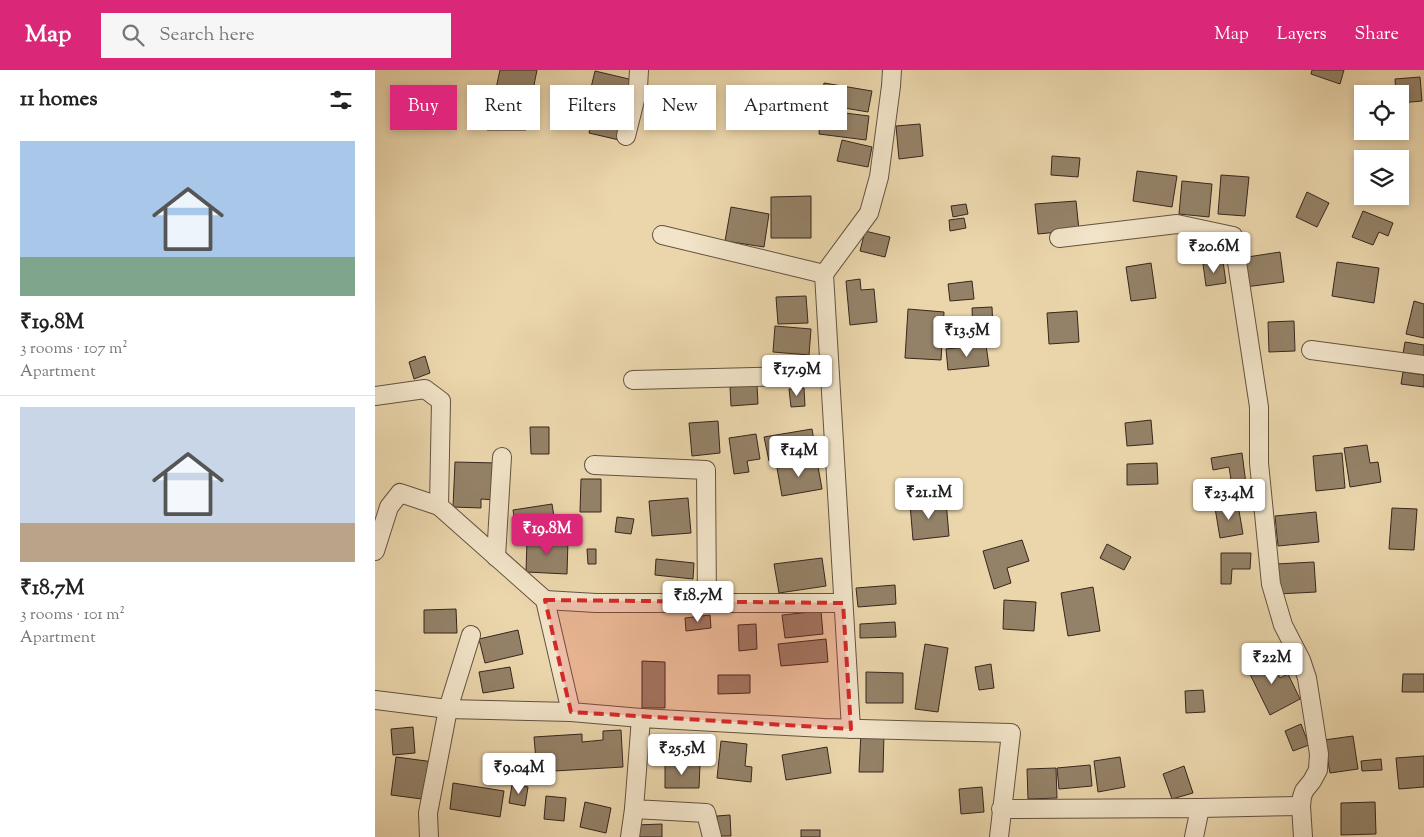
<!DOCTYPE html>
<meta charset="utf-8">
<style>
body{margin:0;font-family:"Sorts Mill Goudy",serif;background:#f6f6f6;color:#222;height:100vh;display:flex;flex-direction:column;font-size:19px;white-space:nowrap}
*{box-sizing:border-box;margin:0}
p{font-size:16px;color:#767676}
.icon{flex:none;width:28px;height:28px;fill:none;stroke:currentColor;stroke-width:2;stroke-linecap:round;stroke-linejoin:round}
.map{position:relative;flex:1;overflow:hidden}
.sheet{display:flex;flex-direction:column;background:#fff;width:375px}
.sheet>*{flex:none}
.banner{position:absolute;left:15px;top:15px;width:475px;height:45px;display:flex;gap:10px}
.fabs{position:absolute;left:979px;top:15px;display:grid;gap:10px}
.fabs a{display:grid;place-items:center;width:55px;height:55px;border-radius:0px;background:#fff;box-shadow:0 2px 8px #0003;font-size:25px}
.price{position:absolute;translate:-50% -42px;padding:0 11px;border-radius:5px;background:#fff;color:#222;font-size:16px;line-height:32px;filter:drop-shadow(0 1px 2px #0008)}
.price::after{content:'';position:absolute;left:50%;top:30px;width:15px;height:11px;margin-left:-8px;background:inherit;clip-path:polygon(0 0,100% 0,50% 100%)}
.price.active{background:#db2777;color:#fff}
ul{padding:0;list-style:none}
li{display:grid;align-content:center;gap:10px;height:265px;padding:0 20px}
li+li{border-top:1px solid #e0e0e0}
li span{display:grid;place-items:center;height:155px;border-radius:0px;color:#555}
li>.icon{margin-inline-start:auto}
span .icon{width:90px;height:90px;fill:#fffc;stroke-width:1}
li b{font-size:21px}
h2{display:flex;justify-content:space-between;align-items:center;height:60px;padding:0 20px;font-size:21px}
.tag{padding:0 18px;border-radius:0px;background:#fff;box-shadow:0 2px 8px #0003;font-size:18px;line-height:45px}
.tag.active{background:#db2777;color:#fff}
header{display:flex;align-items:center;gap:30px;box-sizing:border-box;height:70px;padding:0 25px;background:#db2777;color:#fff}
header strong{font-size:24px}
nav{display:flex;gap:28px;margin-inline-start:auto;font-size:18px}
.search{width:350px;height:45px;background:#f6f6f6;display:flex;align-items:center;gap:12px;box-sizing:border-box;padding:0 18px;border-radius:0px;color:#767676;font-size:19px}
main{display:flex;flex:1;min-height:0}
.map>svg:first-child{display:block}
.building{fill:#948268;stroke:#36261e}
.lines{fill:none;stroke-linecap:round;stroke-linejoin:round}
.street-casing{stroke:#635242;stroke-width:20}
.street{stroke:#f2e4c9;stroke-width:18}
.marked{fill:#d62828;fill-opacity:0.2;stroke:#d62828;stroke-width:4;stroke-dasharray:10 6;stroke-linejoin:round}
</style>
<header>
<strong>Map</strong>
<div class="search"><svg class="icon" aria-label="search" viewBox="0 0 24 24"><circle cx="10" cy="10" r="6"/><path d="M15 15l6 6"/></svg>Search here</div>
<nav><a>Map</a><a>Layers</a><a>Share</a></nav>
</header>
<main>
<section class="sheet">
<h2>11 homes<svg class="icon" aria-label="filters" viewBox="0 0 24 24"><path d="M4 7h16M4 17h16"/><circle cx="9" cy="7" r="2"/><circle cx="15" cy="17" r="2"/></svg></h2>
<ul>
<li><span style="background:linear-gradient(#a9c7e8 75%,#7fa58c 0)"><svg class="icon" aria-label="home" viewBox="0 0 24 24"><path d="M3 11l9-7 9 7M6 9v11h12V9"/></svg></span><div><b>₹19.8M</b><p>3 rooms · 107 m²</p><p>Apartment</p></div></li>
<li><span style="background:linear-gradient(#c9d6e8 75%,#b9a48a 0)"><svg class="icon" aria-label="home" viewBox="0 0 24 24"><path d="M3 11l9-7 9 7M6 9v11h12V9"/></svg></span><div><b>₹18.7M</b><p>3 rooms · 101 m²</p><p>Apartment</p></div></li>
</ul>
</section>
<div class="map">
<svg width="1049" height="767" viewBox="0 0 1049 767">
<rect width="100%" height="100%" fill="#ebd6ac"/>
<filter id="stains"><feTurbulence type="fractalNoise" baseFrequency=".004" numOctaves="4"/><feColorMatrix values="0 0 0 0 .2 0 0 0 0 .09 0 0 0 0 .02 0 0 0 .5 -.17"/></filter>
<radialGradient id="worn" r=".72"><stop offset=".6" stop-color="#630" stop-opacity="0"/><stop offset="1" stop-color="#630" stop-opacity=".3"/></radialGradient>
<g class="building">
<polygon points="125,0 162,0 156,30 120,23"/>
<polygon points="937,0 969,0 965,14 936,4"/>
<polygon points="220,1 258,10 244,70 214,63 217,51 212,50 217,30 213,30"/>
<polygon points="1045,7 1047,31 1025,33 1025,24 1021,24 1020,9"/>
<polygon points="449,13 497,21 493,42 446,34"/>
<polygon points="277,23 307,24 306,50 276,49"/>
<polygon points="113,30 143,31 143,45 150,45 151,60 112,60"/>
<polygon points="446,40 494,46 491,70 444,64"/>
<polygon points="545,54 548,86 524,89 521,56"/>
<polygon points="467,70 497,77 493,97 462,91"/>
<polygon points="677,86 705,88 703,107 676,105"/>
<polygon points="762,101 802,106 797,137 758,131"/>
<polygon points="846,105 874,107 870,146 843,144"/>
<polygon points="807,111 837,114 834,147 804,144"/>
<polygon points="932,122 954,133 942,157 921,147"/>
<polygon points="436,126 436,168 396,168 396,127"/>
<polygon points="701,131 704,160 663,164 660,134"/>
<polygon points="591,134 593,144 578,147 576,136"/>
<polygon points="356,137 394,144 389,177 350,171"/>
<polygon points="988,141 1018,153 1013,166 1004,162 998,175 977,167"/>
<polygon points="589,148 591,158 575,161 574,150"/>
<polygon points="490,161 515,167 510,187 485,181"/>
<polygon points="905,182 909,212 870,217 866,188"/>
<polygon points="848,191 851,213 831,216 828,194"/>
<polygon points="962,192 1004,198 999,233 957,226"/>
<polygon points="776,193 781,228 756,231 751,197"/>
<polygon points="485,209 486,220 499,219 502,252 475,255 471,211"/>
<polygon points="597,211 599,229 575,231 573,214"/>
<polygon points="431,226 433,253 403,254 401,227"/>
<polygon points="1039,231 1049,234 1049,268 1031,264"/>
<polygon points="617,237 618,259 598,260 597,238"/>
<polygon points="533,239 569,242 566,290 530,288"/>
<polygon points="702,241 704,272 674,274 672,243"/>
<polygon points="919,251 920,281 894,282 893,252"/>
<polygon points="400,256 436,259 434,285 398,282"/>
<polygon points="1030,272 1049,275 1049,286 1028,284"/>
<polygon points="611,275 614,296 573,300 571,279"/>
<polygon points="50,286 55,303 39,309 34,292"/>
<polygon points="1028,302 1049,305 1049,317 1026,314"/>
<polygon points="382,315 383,334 356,336 355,317"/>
<polygon points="429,318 430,336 416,337 414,319"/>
<polygon points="776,350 778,374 752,376 750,353"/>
<polygon points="343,351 345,383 317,386 314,353"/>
<polygon points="155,357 174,357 174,384 156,384"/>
<polygon points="437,359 441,383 394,391 389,367"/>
<polygon points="381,364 385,389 372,391 374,402 359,404 354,368"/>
<polygon points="992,375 995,393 1003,392 1006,412 975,417 969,378"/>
<polygon points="867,383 871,414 857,416 854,397 838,400 836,388"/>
<polygon points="967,383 970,418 941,421 938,386"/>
<polygon points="442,391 447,419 407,426 402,398"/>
<polygon points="80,392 122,393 120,430 106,429 106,438 78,437"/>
<polygon points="782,393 783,414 752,415 752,394"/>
<polygon points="206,409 226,409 226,442 205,442"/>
<polygon points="313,428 316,463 277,466 274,431"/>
<polygon points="571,431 574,466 538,470 535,434"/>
<polygon points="177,434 181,459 142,465 138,440"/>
<polygon points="863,435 868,464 845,468 840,438"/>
<polygon points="1017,438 1042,439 1039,480 1014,479"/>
<polygon points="941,442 944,472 903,476 900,446"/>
<polygon points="242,447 259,449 256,464 240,462"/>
<polygon points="152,469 193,470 192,504 151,502"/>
<polygon points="647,470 654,491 632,498 636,513 619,519 608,481"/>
<polygon points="732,474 756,487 749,500 725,488"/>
<polygon points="212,479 221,479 221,494 213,494"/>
<polygon points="846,483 876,483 875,499 857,499 856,514 846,514"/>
<polygon points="447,488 451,516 404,523 399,494"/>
<polygon points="281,489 319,493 318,509 280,505"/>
<polygon points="939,492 941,522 903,524 901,494"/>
<polygon points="520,515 521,534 483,537 481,518"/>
<polygon points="718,517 725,561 693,566 686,523"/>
<polygon points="629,530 661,532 659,561 628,559"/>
<polygon points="81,539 82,563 49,563 49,540"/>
<polygon points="446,541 448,564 410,568 407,545"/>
<polygon points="335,545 336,558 311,561 310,548"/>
<polygon points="520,552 521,567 485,568 485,554"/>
<polygon points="381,554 382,579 364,581 363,555"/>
<polygon points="143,560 148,584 110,593 104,569"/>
<polygon points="451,569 453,592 406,596 403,574"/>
<polygon points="550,574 573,578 563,642 540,639"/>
<polygon points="892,583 905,608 913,604 925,629 895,645 870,594"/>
<polygon points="267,591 290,592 290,638 267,638"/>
<polygon points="616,594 619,618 604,620 600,597"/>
<polygon points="135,597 139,618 108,623 104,602"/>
<polygon points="491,602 528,603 528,633 491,633"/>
<polygon points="1028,604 1049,604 1049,622 1027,622"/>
<polygon points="343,605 375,605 375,623 343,624"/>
<polygon points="828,620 830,642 811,643 810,621"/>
<polygon points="926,654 934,675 918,681 910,661"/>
<polygon points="38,657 40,683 18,685 16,659"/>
<polygon points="246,660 248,697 162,702 159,667 207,664 207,672 228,670 228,661"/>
<polygon points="486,662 509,663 508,702 484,702"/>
<polygon points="978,666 983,699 955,703 949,670"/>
<polygon points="346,671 372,674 370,696 377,697 376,712 342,708"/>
<polygon points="452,677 456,703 411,710 407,685"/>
<polygon points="294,681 312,682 312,691 294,690"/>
<polygon points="1049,686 1049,717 1024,719 1021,688"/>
<polygon points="21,687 59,692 55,730 16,725"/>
<polygon points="745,687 750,717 723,722 719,691"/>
<polygon points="1006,689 1007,700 987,701 986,691"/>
<polygon points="290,694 325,695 324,718 290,718"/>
<polygon points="715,695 717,716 684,719 682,698"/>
<polygon points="809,696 818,723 797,729 788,704"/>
<polygon points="681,698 682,728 653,729 652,699"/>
<polygon points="78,713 129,721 125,747 75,739"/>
<polygon points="137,715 153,717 150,736 134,733"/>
<polygon points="607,717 609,742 586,744 584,719"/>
<polygon points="171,726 191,728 189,751 169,749"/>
<polygon points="210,732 236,738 231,763 205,757"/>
<polygon points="1000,732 1001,764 966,765 966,733"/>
<polygon points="355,745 356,766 343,766 342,746"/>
<polygon points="287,754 287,767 261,767 260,755"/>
<rect x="426" y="760" width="19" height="7"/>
</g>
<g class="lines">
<g class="street-casing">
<g id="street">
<polyline points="251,66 263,18 264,0"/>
<polyline points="287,165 449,204 476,659"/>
<polyline points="684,168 802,154 858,166 884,337 884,393 896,514 908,555 926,590 932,608 944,684 943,700 937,711 929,721 927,727 926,736 928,767"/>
<polyline points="449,204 494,143 504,107 516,16 517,0"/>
<polyline points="936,280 1049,295"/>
<polyline points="258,310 455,305"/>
<polyline points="0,326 50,319 66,331 64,436 170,530 196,642 266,648"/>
<polyline points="219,395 331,400 332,533"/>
<polyline points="0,481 14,437 25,423 64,436"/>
<polyline points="121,487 127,387"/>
<polyline points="170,530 221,533 468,533"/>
<polyline points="0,630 73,639 196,642"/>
<polyline points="825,738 926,736"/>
<polyline points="626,739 825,738 819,767"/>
<polyline points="54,767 53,743 73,639 96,565"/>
<polyline points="255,767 259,739"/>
<polyline points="337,767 331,743 259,739 266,648 449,658 636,663 624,767"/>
</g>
</g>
<use href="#street" class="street"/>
</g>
<path class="marked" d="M 170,530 L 468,533 L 476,659 L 196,642 Z"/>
<rect width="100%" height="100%" filter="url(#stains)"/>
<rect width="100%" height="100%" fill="url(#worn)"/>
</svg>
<div class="fabs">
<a><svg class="icon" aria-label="locate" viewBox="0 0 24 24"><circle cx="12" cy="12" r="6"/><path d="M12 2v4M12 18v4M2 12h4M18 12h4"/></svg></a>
<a><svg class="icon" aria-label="layers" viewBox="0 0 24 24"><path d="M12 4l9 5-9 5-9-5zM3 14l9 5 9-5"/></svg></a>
</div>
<b class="price" style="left:839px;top:204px">₹20.6M</b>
<b class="price" style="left:592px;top:288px">₹13.5M</b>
<b class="price" style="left:422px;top:327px">₹17.9M</b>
<b class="price" style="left:424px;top:408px">₹14M</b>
<b class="price" style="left:554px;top:450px">₹21.1M</b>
<b class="price" style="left:854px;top:451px">₹23.4M</b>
<b class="price active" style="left:172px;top:486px">₹19.8M</b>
<b class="price" style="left:323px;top:553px">₹18.7M</b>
<b class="price" style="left:897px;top:615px">₹22M</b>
<b class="price" style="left:307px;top:706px">₹25.5M</b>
<b class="price" style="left:144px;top:725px">₹9.04M</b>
<div class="banner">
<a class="tag active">Buy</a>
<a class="tag">Rent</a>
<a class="tag">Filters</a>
<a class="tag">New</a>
<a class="tag">Apartment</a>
</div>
</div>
</main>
